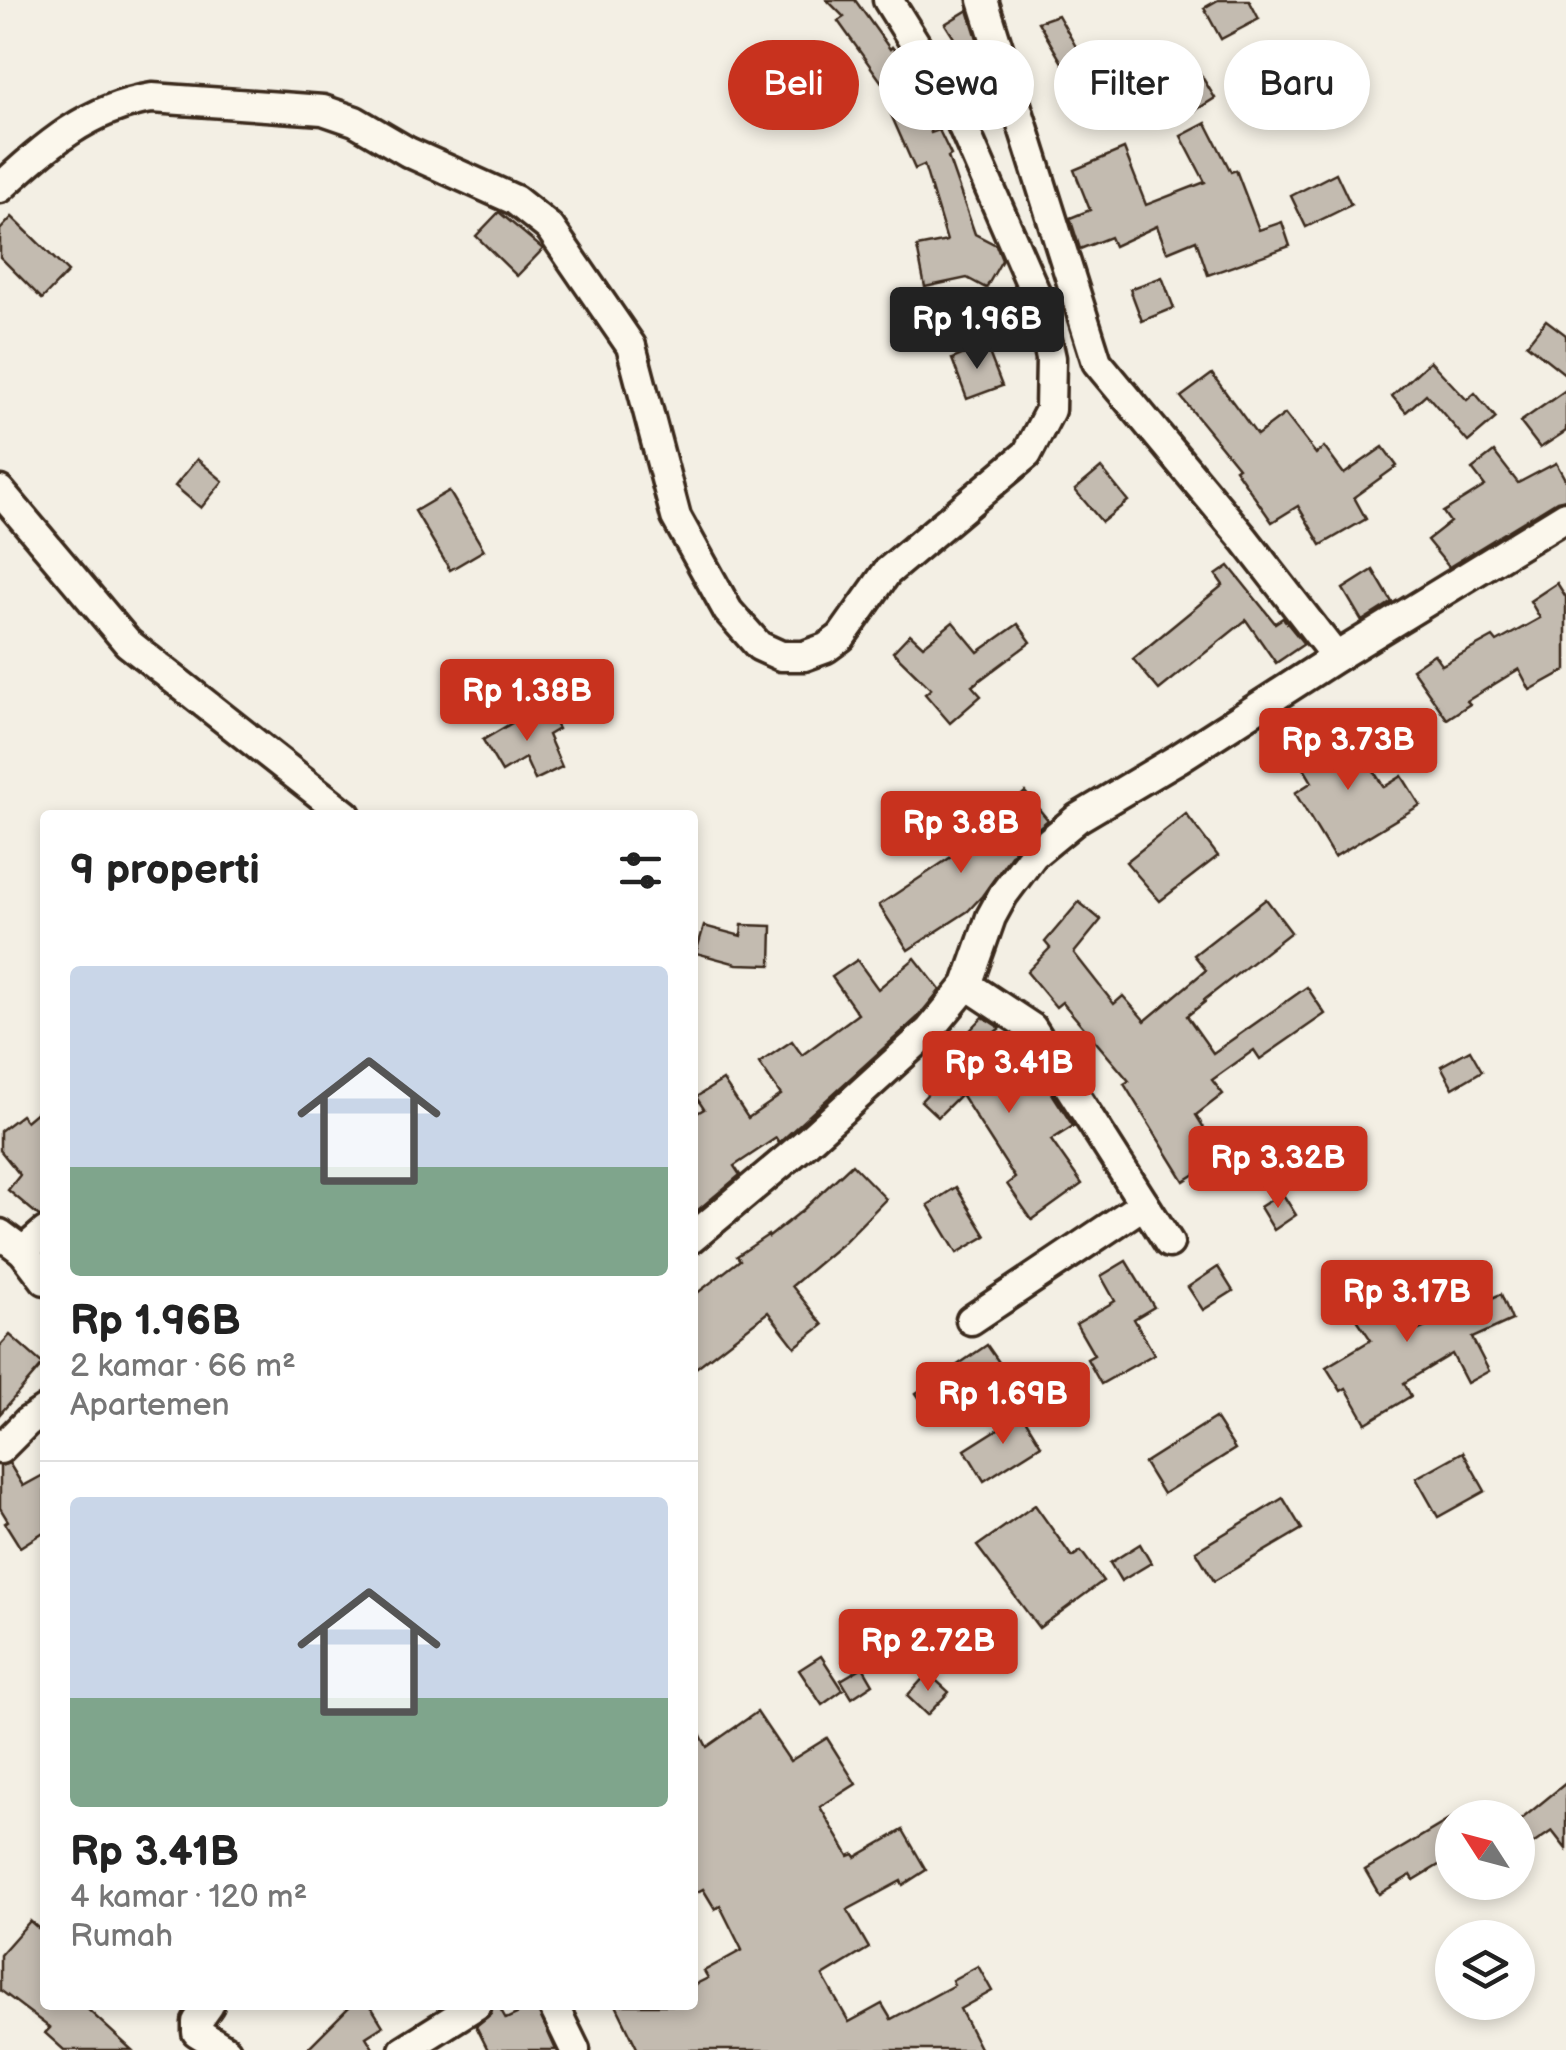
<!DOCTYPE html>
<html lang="id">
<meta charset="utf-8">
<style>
body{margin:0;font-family:"Balsamiq Sans",sans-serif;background:#f2f2f2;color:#222;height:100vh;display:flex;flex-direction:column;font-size:38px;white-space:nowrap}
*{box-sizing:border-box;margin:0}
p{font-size:32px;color:#767676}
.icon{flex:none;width:55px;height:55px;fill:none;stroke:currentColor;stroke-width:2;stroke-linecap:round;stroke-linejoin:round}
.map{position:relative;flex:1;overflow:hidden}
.sheet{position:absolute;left:40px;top:810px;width:658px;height:1200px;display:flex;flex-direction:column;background:#fff;border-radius:10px;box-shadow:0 5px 15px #0003}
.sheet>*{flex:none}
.guide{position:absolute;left:728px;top:40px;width:688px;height:90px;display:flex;gap:20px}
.needle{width:65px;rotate:306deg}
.buttons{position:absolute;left:1435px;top:1800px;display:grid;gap:20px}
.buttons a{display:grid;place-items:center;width:100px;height:100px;border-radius:50%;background:#fff;box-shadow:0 5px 15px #0003;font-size:50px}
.price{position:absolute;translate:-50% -85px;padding:0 22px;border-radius:10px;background:#c8321e;color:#fff;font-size:32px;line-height:65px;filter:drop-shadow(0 2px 5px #0008)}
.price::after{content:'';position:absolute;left:50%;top:60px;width:30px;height:22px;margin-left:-15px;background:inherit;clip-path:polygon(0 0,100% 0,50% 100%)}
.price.selected{background:#222;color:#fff}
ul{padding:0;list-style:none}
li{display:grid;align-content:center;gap:20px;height:530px;padding:0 30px}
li+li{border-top:2px solid #e0e0e0}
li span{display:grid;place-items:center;height:310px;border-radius:10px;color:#555}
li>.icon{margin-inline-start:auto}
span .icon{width:180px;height:180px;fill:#fffc;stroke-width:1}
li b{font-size:42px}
h2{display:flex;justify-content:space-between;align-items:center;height:120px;padding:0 30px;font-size:42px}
.chip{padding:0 35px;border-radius:45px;background:#fff;box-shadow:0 5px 15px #0003;font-size:35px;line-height:90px}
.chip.selected{background:#c8321e;color:#fff}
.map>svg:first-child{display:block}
.building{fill:#c3bbb0;stroke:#3b2a1e;stroke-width:2.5}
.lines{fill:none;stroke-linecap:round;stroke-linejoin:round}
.minor-casing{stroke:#3b2a1e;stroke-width:35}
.minor{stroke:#fbf7ec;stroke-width:28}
</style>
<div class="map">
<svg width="1566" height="2050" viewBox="0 0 1566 2050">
<rect width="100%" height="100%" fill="#f3efe4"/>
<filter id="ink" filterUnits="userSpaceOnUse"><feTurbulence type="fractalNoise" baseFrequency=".01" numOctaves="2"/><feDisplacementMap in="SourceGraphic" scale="20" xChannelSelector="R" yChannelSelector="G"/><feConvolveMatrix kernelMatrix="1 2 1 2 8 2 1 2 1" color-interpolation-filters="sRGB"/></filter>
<g filter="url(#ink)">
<g class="building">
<polygon points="827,0 855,0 890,49 892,47 903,61 931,133 939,130 951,155 948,157 975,234 996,245 1002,260 986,288 967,278 925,287 917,247 947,241 924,165 915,169 889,110 898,105 838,21 844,17"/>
<polygon points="1218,0 1249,0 1259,19 1221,39 1204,8"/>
<polygon points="968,10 979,45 964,54 945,24"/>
<polygon points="1058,15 1092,75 1075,85 1038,22"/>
<polygon points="1190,57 1215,98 1196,110 1171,69"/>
<polygon points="1206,123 1231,172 1236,170 1259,230 1282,222 1290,246 1208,275 1196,240 1167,252 1157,226 1114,246 1110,237 1080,249 1070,218 1090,210 1074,170 1124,149 1146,205 1205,182 1181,136"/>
<polygon points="1336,173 1351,205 1306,227 1291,196"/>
<polygon points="499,212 543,249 517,276 476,236"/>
<polygon points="12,217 68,272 42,299 0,257 0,230"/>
<polygon points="1162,277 1174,308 1142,321 1130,289"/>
<polygon points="1546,320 1566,335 1566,375 1527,344"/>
<polygon points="986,345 1002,386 967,399 952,359"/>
<polygon points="1430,361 1467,400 1475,393 1496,418 1468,442 1426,394 1406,412 1392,396"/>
<polygon points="1212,374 1257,435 1285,414 1316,454 1324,447 1344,474 1383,447 1397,466 1354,497 1366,519 1321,545 1298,506 1272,522 1235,469 1238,467 1181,397"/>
<polygon points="1566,390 1566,431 1540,448 1520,422"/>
<polygon points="1494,452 1518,483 1556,463 1566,481 1566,499 1557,501 1449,567 1427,540 1450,522 1443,512 1485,486 1472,469"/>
<polygon points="197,459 223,481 201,508 175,486"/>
<polygon points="1101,468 1128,501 1102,522 1075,490"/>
<polygon points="449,491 484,550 450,570 415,511"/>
<polygon points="1229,566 1275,623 1283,618 1304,644 1276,663 1246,620 1159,690 1133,659 1223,585 1216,575"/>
<polygon points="1373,570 1392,602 1362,621 1343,589"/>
<polygon points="1557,583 1566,597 1566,670 1530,690 1519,669 1467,701 1470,704 1447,719 1412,669 1434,654 1442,665 1493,637 1497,642 1540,618 1530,601"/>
<polygon points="953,622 978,652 1018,624 1031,642 972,686 981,696 950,723 925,694 931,689 893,652 910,634 923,646"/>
<polygon points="544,704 558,729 548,735 562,767 535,780 525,758 502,772 483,740"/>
<polygon points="1337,725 1354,752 1359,749 1384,787 1402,776 1420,805 1334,857 1295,793 1312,782 1294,752"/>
<polygon points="1025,792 1048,820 1019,844 982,896 968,911 908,950 879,905 963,849"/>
<polygon points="1186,814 1218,856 1160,901 1126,862"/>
<polygon points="1266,899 1291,932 1204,1000 1205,1002 1187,1016 1213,1053 1307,987 1325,1014 1260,1059 1254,1050 1212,1080 1223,1094 1196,1115 1222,1157 1184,1181 1124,1084 1129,1081 1062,1002 1056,1007 1027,972 1050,948 1045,942 1079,902 1101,920 1074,953 1114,1004 1123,996 1145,1021 1206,970 1194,955"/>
<polygon points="742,925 772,926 771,965 737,964 696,953 704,926 741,936"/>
<polygon points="915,958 940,990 917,1018 779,1143 776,1138 734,1166 740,1175 692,1215 692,1116 704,1109 696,1097 723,1080 748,1118 781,1095 759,1063 792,1041 802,1055 858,1014 832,977 857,960 878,989"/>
<polygon points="983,1017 1000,1028 984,1041 1013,1070 1030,1059 1073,1126 1051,1140 1082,1184 1032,1220 1007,1184 1015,1178 961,1094 938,1117 921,1101 936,1085 926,1076 947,1054 950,1057 953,1054 950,1051"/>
<polygon points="1470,1050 1482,1071 1453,1088 1441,1066"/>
<polygon points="45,1105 45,1215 39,1216 8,1190 20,1175 0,1150 0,1131 21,1115 26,1121"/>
<polygon points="852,1164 886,1199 843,1243 792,1286 823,1325 795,1347 768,1312 692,1371 692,1297 740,1260 737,1256 768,1235 769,1237 803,1210"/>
<polygon points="956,1187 986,1236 957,1253 928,1205"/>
<polygon points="1282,1193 1296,1215 1274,1230 1260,1207"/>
<polygon points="1126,1261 1154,1307 1134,1319 1154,1354 1101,1384 1087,1359 1094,1355 1076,1324 1115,1301 1101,1276"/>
<polygon points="1396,1266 1409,1286 1397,1294 1419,1330 1501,1294 1512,1320 1472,1338 1489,1371 1467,1383 1452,1354 1404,1383 1411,1396 1366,1423 1346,1388 1341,1391 1326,1367 1371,1340 1344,1300"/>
<polygon points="1218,1267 1233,1291 1203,1310 1188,1287"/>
<polygon points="10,1335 43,1364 0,1414 0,1346"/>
<polygon points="987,1345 1003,1368 932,1417 916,1393"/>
<polygon points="1022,1414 1041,1445 984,1481 965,1450"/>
<polygon points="1215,1418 1235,1449 1163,1494 1144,1463"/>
<polygon points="1463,1452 1485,1491 1438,1517 1416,1478"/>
<polygon points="9,1463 23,1486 45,1474 45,1531 20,1547 5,1523 8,1521 0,1508 0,1466"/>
<polygon points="1283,1498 1302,1529 1214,1581 1196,1551"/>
<polygon points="1035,1505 1072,1557 1081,1551 1103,1581 1039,1628 977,1546"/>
<polygon points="1140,1544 1151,1563 1121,1581 1110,1563"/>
<polygon points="821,1656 843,1690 822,1705 799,1670"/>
<polygon points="863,1667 873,1684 852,1698 841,1680"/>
<polygon points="928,1673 949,1692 927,1715 907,1696"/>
<polygon points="757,1712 790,1761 827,1738 856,1784 820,1807 849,1856 854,1854 856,1857 903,1830 926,1870 903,1885 901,1881 847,1910 869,1948 823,1976 849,2022 882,2004 891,2019 954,1985 952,1980 978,1966 992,1991 960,2009 981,2050 638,2050 616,2005 692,2005 692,1986 708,1978 704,1971 742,1950 720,1906 715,1909 703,1889 692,1895 692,1718 707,1747"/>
<polygon points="1566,1783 1566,1849 1552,1831 1518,1854 1518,1822"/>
<polygon points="1452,1818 1452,1857 1414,1880 1411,1875 1379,1894 1365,1870"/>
<polygon points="30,1921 45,1934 45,2005 83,2005 132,2050 64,2050 45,2033 50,2028 0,1990 0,1955"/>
<polygon points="351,2005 370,2005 383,2026 366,2037 374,2050 306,2050"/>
<polygon points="493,2005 498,2005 506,2019 536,2005 556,2050 488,2050 476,2026 491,2014"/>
</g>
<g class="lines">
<g class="minor-casing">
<g id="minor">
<polyline points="983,0 1097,362 1245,540 1336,657"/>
<path d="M 0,188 C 46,146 88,108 152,98 L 323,110 L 355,121 L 408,152 L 515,200 L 550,228 L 631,346 L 676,517 L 728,611 L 759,646 L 781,656 L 804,656 L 826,648 L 841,637 L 887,572 L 1027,454 L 1050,410 L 1051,358 L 1038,299 L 954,106 L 888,0"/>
<polyline points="0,491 128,643 346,815"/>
<polyline points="967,985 1032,1028 1169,1243"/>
<polyline points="0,1234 23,1251 45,1280"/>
<polyline points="692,1238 808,1141 930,1030 967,985 991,917 1003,895 1033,855 1078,818 1179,758 1336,657 1566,516"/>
<polyline points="23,1251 45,1232"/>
<polyline points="971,1320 1144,1204"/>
<polyline points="0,1449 27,1422 45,1410"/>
<polyline points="209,2005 197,2022 197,2032 226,2050"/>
<polyline points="553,2005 575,2050"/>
<polyline points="404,2050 476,2005"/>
</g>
</g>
<use href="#minor" class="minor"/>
</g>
</g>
</svg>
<div class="buttons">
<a><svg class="needle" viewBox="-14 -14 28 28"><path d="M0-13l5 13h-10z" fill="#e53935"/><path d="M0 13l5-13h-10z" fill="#767676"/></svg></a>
<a><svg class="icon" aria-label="layers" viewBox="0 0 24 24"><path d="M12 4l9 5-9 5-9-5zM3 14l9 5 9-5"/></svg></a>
</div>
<b class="price selected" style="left:977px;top:372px">Rp 1.96B</b>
<b class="price" style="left:527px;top:744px">Rp 1.38B</b>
<b class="price" style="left:1348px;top:793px">Rp 3.73B</b>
<b class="price" style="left:961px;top:876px">Rp 3.8B</b>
<b class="price" style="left:1009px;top:1116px">Rp 3.41B</b>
<b class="price" style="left:1278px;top:1211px">Rp 3.32B</b>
<b class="price" style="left:1407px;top:1345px">Rp 3.17B</b>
<b class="price" style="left:1003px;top:1447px">Rp 1.69B</b>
<b class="price" style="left:928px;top:1694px">Rp 2.72B</b>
<div class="guide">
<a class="chip selected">Beli</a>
<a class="chip">Sewa</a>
<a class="chip">Filter</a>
<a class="chip">Baru</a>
</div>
<section class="sheet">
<h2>9 properti<svg class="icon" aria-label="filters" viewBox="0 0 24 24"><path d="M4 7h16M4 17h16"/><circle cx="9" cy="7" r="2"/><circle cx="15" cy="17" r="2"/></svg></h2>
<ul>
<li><span style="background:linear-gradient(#c9d6e8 65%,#7fa58c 0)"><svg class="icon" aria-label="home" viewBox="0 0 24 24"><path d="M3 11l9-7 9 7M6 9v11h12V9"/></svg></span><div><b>Rp 1.96B</b><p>2 kamar · 66 m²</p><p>Apartemen</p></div></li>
<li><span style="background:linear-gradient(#c9d6e8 65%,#7fa58c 0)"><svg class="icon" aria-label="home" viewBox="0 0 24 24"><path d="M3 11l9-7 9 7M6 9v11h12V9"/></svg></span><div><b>Rp 3.41B</b><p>4 kamar · 120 m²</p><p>Rumah</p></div></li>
</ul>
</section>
</div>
